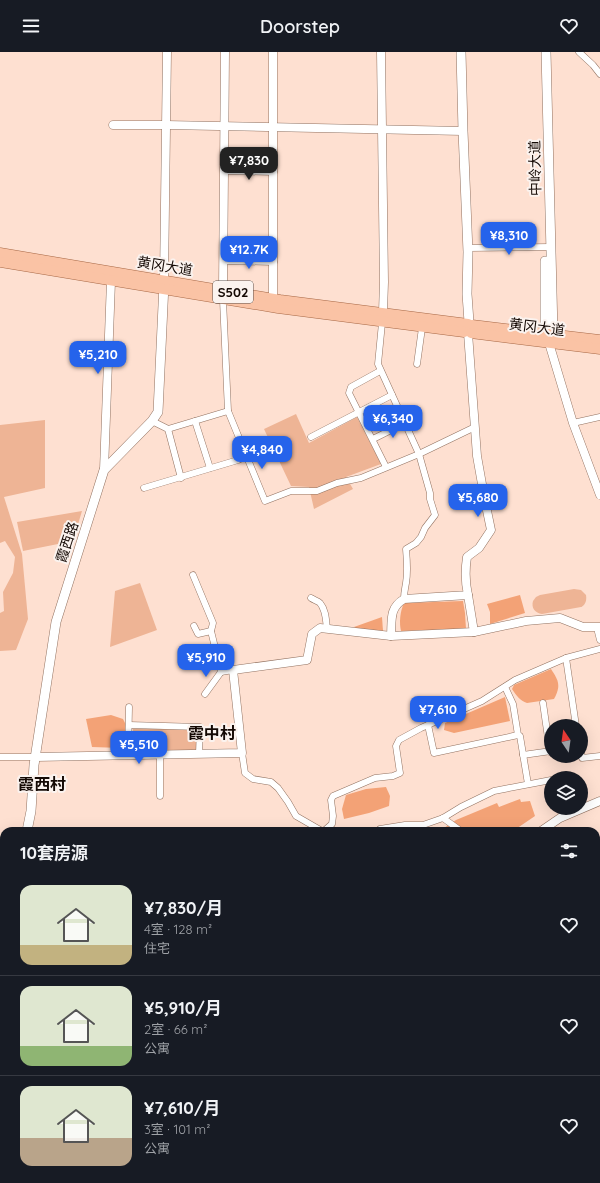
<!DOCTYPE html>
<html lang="zh">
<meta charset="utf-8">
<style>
body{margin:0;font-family:Quicksand,"Noto Sans SC",sans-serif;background:#242831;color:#f1f3f6;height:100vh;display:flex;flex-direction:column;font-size:15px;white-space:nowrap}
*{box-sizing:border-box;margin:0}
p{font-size:13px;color:#9ea1a6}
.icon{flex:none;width:22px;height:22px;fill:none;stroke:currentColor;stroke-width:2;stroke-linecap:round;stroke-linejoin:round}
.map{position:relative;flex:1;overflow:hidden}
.sheet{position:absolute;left:0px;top:775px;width:600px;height:356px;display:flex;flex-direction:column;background:#171b24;border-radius:12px 12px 0 0;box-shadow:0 4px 16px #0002}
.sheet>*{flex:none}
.needle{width:26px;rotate:347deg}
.tools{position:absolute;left:544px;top:667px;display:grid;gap:8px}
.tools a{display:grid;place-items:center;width:44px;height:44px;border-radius:50%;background:#171b24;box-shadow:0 4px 16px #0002;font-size:20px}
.price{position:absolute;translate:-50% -34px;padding:0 9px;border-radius:8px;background:#2563eb;color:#fff;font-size:13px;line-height:26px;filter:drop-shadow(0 1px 2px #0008)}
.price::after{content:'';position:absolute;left:50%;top:24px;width:12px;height:9px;margin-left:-6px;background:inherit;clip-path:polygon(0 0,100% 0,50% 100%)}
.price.selected{background:#222;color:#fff}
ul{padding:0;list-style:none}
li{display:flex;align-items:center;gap:12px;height:100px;padding:0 20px}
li+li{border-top:1px solid #363941}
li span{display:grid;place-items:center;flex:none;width:112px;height:80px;border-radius:12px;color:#555}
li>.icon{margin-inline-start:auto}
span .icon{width:48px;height:48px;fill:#fffc;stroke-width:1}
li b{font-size:17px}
h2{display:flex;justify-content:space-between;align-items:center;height:48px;padding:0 20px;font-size:17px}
header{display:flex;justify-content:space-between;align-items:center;height:52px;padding:0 20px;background:#171b24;font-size:18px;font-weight:600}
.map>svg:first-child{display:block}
.green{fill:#eeb495}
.water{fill:#f3a276}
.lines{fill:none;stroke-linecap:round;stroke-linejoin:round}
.minor-casing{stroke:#927261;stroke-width:7}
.tertiary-casing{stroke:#927261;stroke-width:9}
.secondary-casing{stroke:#927261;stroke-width:10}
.primary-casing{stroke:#a76846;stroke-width:11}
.minor{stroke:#fff;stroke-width:6}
.tertiary{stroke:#fff;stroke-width:8}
.secondary{stroke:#fff;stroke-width:9}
.primary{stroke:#fac3a5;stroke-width:10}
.labels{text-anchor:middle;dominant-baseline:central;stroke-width:4;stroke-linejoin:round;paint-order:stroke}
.shield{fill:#fbf3ef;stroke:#594f4a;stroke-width:1}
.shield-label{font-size:13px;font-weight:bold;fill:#140904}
.street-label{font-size:14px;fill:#140904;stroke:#fbf3ef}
.quarter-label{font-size:16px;font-weight:bold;fill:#140904;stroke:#fbf3ef}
</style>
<header><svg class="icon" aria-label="menu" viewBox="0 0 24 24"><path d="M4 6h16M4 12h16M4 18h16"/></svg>Doorstep<svg class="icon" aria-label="heart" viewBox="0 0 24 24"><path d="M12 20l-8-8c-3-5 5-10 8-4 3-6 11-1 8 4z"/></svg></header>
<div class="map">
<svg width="600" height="1131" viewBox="0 0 600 1131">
<rect width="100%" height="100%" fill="#fee0d1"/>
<g class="green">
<polygon points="296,362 309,391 357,365 381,412 346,425 353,437 314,457 309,435 291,434 264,377"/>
<polygon points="45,368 45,436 4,445 22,502 28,567 16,598 0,599 0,561 4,559 3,540 13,521 15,505 5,489 0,491 0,373"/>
<polygon points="82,459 73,489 23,499 17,470"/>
<polygon points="140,531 157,578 110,595 115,539"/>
<path d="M 574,537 L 581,538 L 586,543 C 587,549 585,553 581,555 L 542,562 C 535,561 531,556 533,549 L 536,545 L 540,543 Z"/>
<polygon points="133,677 197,677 197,700 132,700"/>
</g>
<g class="water">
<polygon points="520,543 525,561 490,572 490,560 487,552"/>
<path d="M 463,549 L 465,561 L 466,577 L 401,579 C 399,571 400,559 404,551 Z"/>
<polygon points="382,565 383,579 359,578 354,575"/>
<path d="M 551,617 C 559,629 561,634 554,647 L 527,651 C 520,649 516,643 512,637 L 514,633 Z"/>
<polygon points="505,645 510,669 454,681 444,678 445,671"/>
<polygon points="111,663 123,667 127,675 127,688 121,696 92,695 86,667"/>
<polygon points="386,735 390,744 389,754 369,761 344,767 342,757 346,743 366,737"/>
<polygon points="520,747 521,750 530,749 535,764 513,779 420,779 444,776 456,768 497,751 499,755"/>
<polygon points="0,952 4,953 4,1127 523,1127 526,1131 0,1131"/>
</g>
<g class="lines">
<g class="minor-casing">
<g id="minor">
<polyline points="579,0 593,13 600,22"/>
<polyline points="225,119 274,120"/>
<polyline points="468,196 551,195"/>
<polyline points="223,209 274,210"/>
<polyline points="223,248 228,359 265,449 291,439 317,439 337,431 361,426 419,402 475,375"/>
<path d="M 382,271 L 378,312 L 419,402 L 430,441 L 430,447 L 435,463 L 425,476 L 421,485 L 416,491 L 406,497 C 407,508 408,520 406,531 C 405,537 404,540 404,547"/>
<polyline points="417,312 422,276"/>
<polyline points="380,319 351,335 349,341 386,415"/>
<polyline points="152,369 168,377 228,359"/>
<polyline points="195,369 210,416"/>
<polyline points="573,371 600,365"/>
<polyline points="168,377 181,426"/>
<polyline points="311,385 392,343"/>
<polyline points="373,387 405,371"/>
<polyline points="144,436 238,408 246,404"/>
<polyline points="193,523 213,571 211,579 221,620 233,618"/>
<path d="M 311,546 C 314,548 318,549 320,551 C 326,558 326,568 327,577"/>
<polyline points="194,574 198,582 211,579"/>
<polyline points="597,576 600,588"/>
<polyline points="566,606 576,674"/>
<polyline points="505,635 513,652 518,683 520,684 528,732"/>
<polyline points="205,642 221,620"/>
<polyline points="543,651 550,700"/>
<polyline points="129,673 200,675 199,702"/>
<polyline points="428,673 434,701 518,683"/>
<polyline points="242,701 245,721 253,727 271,730 278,736 288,750 296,764 322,779"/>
<polyline points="581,701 582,706 600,704"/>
<polyline points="128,703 129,655"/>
<polyline points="523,703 551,699"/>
<polyline points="0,705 36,705"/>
<polyline points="160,744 160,703"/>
<polyline points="443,766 461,779"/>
<polyline points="380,777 405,773 423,773 443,766 461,755 494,739 551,728"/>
<polyline points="324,779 332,772 333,764 331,748 333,744 375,726 393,724 400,721 396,694 399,688 421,676 482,649 515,628 566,606 600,597"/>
<polyline points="596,852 600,851"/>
<polyline points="592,1127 597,1131"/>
</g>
</g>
<g class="tertiary-casing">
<g id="tertiary">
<polyline points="273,0 273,253"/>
<polyline points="381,0 384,230 383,260"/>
<polyline points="113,73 166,73 463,79"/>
<polyline points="164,228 167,0"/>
<polyline points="223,238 225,0"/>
<polyline points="549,291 573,371 600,443"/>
<polyline points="104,418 111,229"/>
<polyline points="468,543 474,580"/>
<path d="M 391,584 C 392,568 389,556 404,547 L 468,543 C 465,530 465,518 467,505 L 479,496 L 491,478 L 485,449 L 477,404 L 468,281"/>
<polyline points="36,705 242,701 233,618 307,608 312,582 320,576 391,584 474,580 526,569 560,566 583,575 600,575"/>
<polyline points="541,779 560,766 600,749"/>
<polyline points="0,813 4,814"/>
<polyline points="596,926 600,926"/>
<polyline points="0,931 4,931"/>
<polyline points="596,941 600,940"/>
<polyline points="548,1127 552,1131"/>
</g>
</g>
<g class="secondary-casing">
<g id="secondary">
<polyline points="461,0 463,79 468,200 467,242 469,270 468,278"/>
<polyline points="546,0 553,280"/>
<polyline points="545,209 545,279"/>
<polyline points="27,779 31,759 34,713 56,570 104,418 152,369 158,360 164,232"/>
</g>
</g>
<g class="primary-casing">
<g id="primary">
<polyline points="0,201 280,248 468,272"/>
<polyline points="0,210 278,256 464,280"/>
<polyline points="472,273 600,288"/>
<polyline points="471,281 600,297"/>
</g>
</g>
<use href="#minor" class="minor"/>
<use href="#tertiary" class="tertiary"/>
<use href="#secondary" class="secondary"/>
<use href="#primary" class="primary"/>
</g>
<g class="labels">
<rect class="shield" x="213" y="229" width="40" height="22" rx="3"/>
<g class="shield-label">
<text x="233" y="240">S502</text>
</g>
<g class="street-label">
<text transform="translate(535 116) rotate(-91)">中岭大道</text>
<text transform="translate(165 214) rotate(9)">黄冈大道</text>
<text transform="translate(537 275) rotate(7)">黄冈大道</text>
<text transform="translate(67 490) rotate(-72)">霞西路</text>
</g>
<g class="quarter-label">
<text x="212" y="681">霞中村</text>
<text x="42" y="732">霞西村</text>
</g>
</g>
</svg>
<div class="tools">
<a><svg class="needle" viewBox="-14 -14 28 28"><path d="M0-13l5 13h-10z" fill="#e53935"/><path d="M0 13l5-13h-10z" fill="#9ea1a6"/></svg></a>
<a><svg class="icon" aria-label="layers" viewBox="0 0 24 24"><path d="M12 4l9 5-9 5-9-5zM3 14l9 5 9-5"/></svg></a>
</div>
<b class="price selected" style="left:249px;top:129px">¥7,830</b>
<b class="price" style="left:509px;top:204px">¥8,310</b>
<b class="price" style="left:249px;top:218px">¥12.7K</b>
<b class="price" style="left:98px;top:323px">¥5,210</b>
<b class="price" style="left:393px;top:387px">¥6,340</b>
<b class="price" style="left:262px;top:418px">¥4,840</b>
<b class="price" style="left:478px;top:466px">¥5,680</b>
<b class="price" style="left:206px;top:626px">¥5,910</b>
<b class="price" style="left:438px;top:678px">¥7,610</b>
<b class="price" style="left:139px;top:713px">¥5,510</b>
<section class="sheet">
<h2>10套房源<svg class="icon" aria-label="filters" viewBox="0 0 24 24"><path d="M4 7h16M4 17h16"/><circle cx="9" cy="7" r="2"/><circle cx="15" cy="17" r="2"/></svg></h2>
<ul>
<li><span style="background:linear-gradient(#dfe7d0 75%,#c2b280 0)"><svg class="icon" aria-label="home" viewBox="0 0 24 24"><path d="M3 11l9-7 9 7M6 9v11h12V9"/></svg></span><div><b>¥7,830/月</b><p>4室 · 128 m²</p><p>住宅</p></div><svg class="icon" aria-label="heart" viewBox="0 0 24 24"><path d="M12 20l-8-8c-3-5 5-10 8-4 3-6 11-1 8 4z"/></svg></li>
<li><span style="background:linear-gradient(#dfe7d0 75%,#8fb573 0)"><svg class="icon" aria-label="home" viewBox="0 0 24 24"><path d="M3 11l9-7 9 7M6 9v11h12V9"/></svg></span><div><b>¥5,910/月</b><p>2室 · 66 m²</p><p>公寓</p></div><svg class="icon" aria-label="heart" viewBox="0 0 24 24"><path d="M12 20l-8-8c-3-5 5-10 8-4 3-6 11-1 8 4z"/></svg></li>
<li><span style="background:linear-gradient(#dfe7d0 65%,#b9a48a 0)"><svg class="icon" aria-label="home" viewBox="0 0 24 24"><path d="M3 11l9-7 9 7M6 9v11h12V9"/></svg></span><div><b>¥7,610/月</b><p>3室 · 101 m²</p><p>公寓</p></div><svg class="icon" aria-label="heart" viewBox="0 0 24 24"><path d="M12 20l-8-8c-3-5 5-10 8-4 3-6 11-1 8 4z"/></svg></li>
</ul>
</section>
</div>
